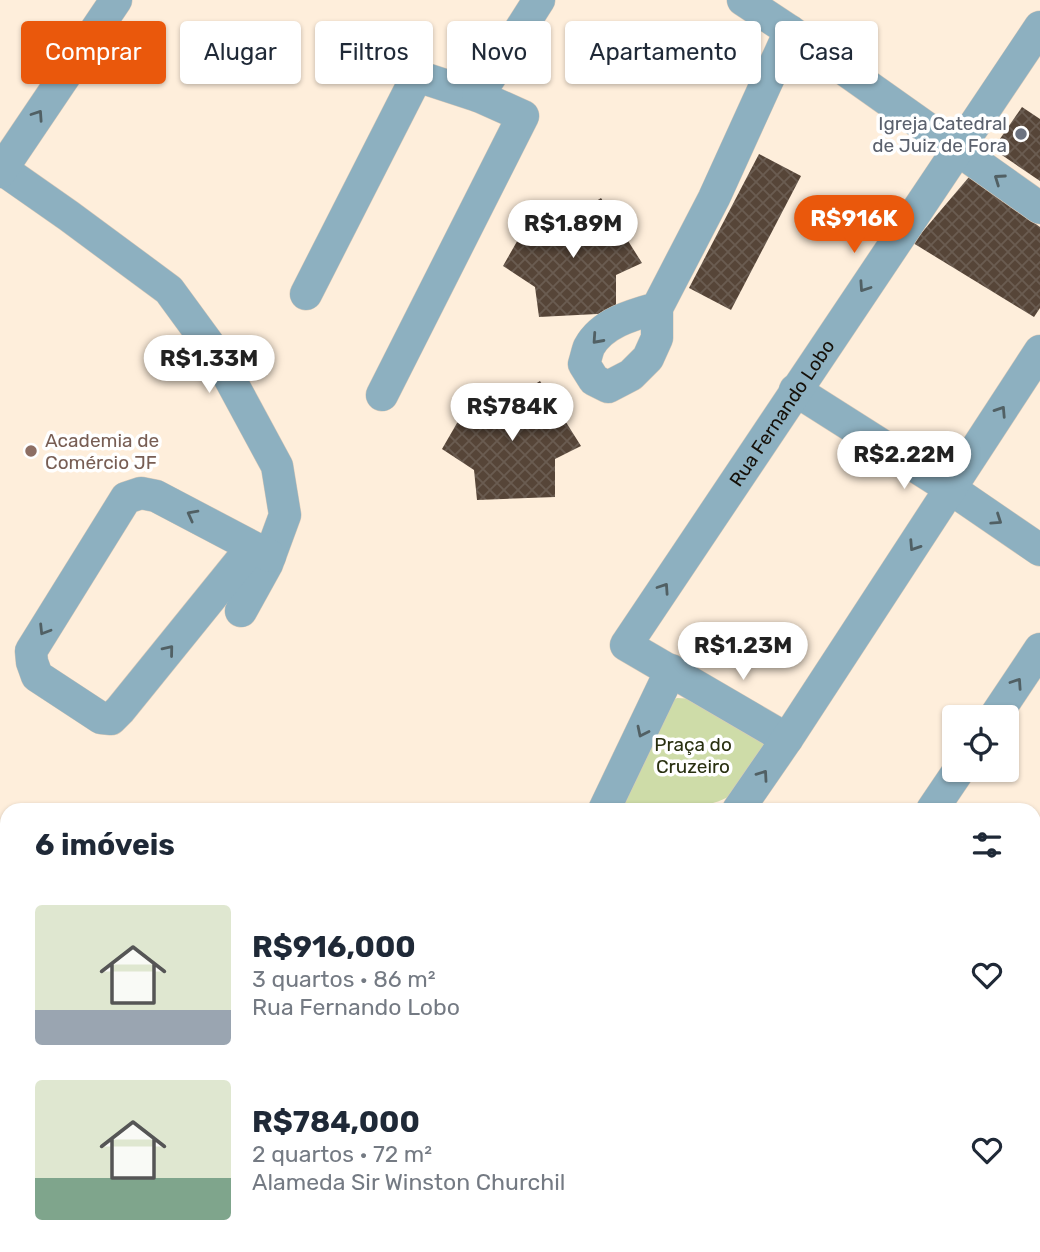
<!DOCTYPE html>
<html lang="pt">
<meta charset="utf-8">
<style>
body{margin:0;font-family:Rubik,sans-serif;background:#f2f2f3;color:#1f2937;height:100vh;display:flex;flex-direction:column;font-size:26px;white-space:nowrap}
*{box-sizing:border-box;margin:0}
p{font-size:23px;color:#747a83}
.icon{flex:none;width:38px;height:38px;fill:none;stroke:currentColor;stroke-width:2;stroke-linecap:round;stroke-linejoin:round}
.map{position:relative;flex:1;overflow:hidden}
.panel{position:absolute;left:0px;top:803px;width:1041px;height:450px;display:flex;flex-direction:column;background:#fff;border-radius:21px 21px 0 0;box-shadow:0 2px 5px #0004}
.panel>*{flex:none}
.guide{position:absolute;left:21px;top:21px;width:999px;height:63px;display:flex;gap:14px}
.controls{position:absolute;left:942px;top:705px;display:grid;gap:14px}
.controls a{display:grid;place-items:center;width:77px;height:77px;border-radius:7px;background:#fff;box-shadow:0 2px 5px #0004;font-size:35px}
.price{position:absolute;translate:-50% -60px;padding:0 16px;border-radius:24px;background:#fff;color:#222;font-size:23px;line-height:46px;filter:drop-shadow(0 2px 4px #0008)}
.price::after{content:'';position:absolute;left:50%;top:42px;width:21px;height:16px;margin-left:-10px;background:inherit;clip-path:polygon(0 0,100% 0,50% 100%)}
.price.current{background:#ea580c;color:#fff}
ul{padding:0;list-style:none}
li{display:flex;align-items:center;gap:21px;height:175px;padding:0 35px}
li span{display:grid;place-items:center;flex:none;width:196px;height:140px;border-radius:7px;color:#555}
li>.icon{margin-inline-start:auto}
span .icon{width:84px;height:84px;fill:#fffc;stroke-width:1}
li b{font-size:30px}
h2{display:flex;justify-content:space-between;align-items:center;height:84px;padding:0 35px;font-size:30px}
.pill{padding:0 24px;border-radius:7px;background:#fff;box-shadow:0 2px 5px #0004;font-size:24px;line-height:63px}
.pill.current{background:#ea580c;color:#fff}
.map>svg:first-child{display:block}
.park{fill:#cedca8}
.building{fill:url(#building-cross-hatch)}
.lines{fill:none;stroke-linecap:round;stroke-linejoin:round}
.minor-casing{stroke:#d9cab9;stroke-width:33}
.minor{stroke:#8db0c0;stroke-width:32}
.oneway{stroke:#516064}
.worship-dot{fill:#6b7280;stroke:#fff;stroke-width:2.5}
.education-dot{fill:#8d6e63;stroke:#fff;stroke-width:2.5}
.labels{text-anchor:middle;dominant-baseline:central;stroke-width:7;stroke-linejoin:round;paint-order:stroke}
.worship-label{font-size:19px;fill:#5b616d;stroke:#fff;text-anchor:end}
.street-label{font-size:19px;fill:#151009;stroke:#fff}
.education-label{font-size:19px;fill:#785e54;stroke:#fff;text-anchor:start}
.park-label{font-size:19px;fill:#293010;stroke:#fff}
</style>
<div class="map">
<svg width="1040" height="1252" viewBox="0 0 1040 1252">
<defs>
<pattern id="building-cross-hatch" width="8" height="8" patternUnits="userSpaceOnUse" patternTransform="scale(1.75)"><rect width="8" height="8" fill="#564538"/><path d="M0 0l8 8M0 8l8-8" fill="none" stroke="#6a5c51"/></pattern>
</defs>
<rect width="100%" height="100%" fill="#feeedb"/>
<path class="park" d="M 677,698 L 696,699 L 768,741 C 761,751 739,790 731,795 C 705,813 642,810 611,810 L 661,708 Z"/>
<g class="building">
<polygon points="1022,107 1040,119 1040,181 993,149"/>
<polygon points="759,154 801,176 731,310 689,288"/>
<polygon points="969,177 1040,227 1040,308 1034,317 913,243"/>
<polygon points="601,198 642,263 616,275 616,313 539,317 535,287 503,266 540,201 570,217"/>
<polygon points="540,381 581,446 555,459 555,497 477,500 474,470 442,449 479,385 509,400"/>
</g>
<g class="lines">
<g class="minor-casing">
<g id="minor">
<polyline points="743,0 790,31 1040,208"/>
<polyline points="2,169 69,216 169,290 218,357 277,466 285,515 267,564 241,611"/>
<polyline points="0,172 116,0"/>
<polyline points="306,294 417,76 478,96"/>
<path d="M 657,308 C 632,315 602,323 589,347 C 587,352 586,358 584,364 L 594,380 L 608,387 L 631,375 L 648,358 L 657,338 L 657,308 L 714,198 L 790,31"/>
<polyline points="795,390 951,489 1040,550"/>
<polyline points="382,395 523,116 478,96 539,0"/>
<polyline points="252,547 120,710 111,719 101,718 37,676 32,662 31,651 126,498 141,493 156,496 270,556"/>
<polyline points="994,718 1040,649"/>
<path id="s1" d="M 787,739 L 626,645 L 1040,27"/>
<polyline points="604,810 671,670"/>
<polyline points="738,810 787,739 1040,351"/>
<polyline points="932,810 959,770"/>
<polyline points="1034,1008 1040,1011"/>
<polyline points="0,1015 7,1020"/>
<polyline points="1034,1177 1040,1168"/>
<polyline points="332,1246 340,1252"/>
<polyline points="841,1246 849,1252"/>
<polyline points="404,1252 407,1246"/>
<polyline points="635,1252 640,1246"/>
</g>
</g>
<use href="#minor" class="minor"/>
</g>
<defs><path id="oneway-chevron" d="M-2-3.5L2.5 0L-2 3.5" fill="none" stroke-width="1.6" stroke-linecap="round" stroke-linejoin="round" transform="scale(1.75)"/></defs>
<g class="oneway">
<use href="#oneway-chevron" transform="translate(38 115) rotate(-56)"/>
<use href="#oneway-chevron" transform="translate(999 179) rotate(-145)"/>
<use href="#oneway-chevron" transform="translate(864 287) rotate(124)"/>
<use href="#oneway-chevron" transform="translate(597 339) rotate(132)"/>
<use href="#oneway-chevron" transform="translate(1001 411) rotate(-57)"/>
<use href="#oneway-chevron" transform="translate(192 515) rotate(-152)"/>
<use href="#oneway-chevron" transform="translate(997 520) rotate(34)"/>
<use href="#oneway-chevron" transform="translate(914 546) rotate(123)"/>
<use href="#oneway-chevron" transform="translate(664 588) rotate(-56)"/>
<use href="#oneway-chevron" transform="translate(44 630) rotate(122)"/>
<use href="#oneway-chevron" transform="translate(169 650) rotate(-51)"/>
<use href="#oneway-chevron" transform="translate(1017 683) rotate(-56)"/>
<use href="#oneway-chevron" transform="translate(642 732) rotate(116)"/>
<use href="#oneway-chevron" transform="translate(763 775) rotate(-55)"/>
</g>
<circle class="worship-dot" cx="1021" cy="134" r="7"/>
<circle class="education-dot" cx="31" cy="451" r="7"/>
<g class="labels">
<g class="worship-label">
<text x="1007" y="123">Igreja Catedral<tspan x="1007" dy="22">de Juiz de Fora</tspan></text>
</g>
<g class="street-label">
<text stroke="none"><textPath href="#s1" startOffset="466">Rua Fernando Lobo</textPath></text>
</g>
<g class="education-label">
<text x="45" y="440">Academia de<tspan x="45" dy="22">Comércio JF</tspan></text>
</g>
<g class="park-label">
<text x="693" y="744">Praça do<tspan x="693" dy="22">Cruzeiro</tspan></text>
</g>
</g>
</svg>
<div class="controls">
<a><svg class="icon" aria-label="locate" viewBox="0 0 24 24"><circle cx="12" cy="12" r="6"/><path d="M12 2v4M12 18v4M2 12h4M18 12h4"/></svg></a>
</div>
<b class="price current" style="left:854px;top:255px">R$916K</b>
<b class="price" style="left:573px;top:260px">R$1.89M</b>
<b class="price" style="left:209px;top:395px">R$1.33M</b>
<b class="price" style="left:512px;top:443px">R$784K</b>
<b class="price" style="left:904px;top:491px">R$2.22M</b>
<b class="price" style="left:743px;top:682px">R$1.23M</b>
<div class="guide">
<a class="pill current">Comprar</a>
<a class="pill">Alugar</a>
<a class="pill">Filtros</a>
<a class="pill">Novo</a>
<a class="pill">Apartamento</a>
<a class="pill">Casa</a>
</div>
<section class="panel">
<h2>6 imóveis<svg class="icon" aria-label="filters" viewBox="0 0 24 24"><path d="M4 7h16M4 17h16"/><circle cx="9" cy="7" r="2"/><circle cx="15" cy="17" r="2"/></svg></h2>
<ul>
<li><span style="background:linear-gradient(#dfe7d0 75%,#9aa5b1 0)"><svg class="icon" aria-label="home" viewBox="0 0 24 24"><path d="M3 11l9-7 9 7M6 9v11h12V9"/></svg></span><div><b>R$916,000</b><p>3 quartos · 86 m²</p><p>Rua Fernando Lobo</p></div><svg class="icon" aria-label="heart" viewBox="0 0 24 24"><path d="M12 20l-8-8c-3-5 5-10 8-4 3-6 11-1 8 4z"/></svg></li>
<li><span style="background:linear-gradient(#dfe7d0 70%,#7fa58c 0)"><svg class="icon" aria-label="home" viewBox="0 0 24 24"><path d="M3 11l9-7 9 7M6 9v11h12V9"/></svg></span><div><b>R$784,000</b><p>2 quartos · 72 m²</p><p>Alameda Sir Winston Churchil</p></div><svg class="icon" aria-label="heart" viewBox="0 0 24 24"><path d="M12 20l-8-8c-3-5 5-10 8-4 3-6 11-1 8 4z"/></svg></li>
</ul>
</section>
</div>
